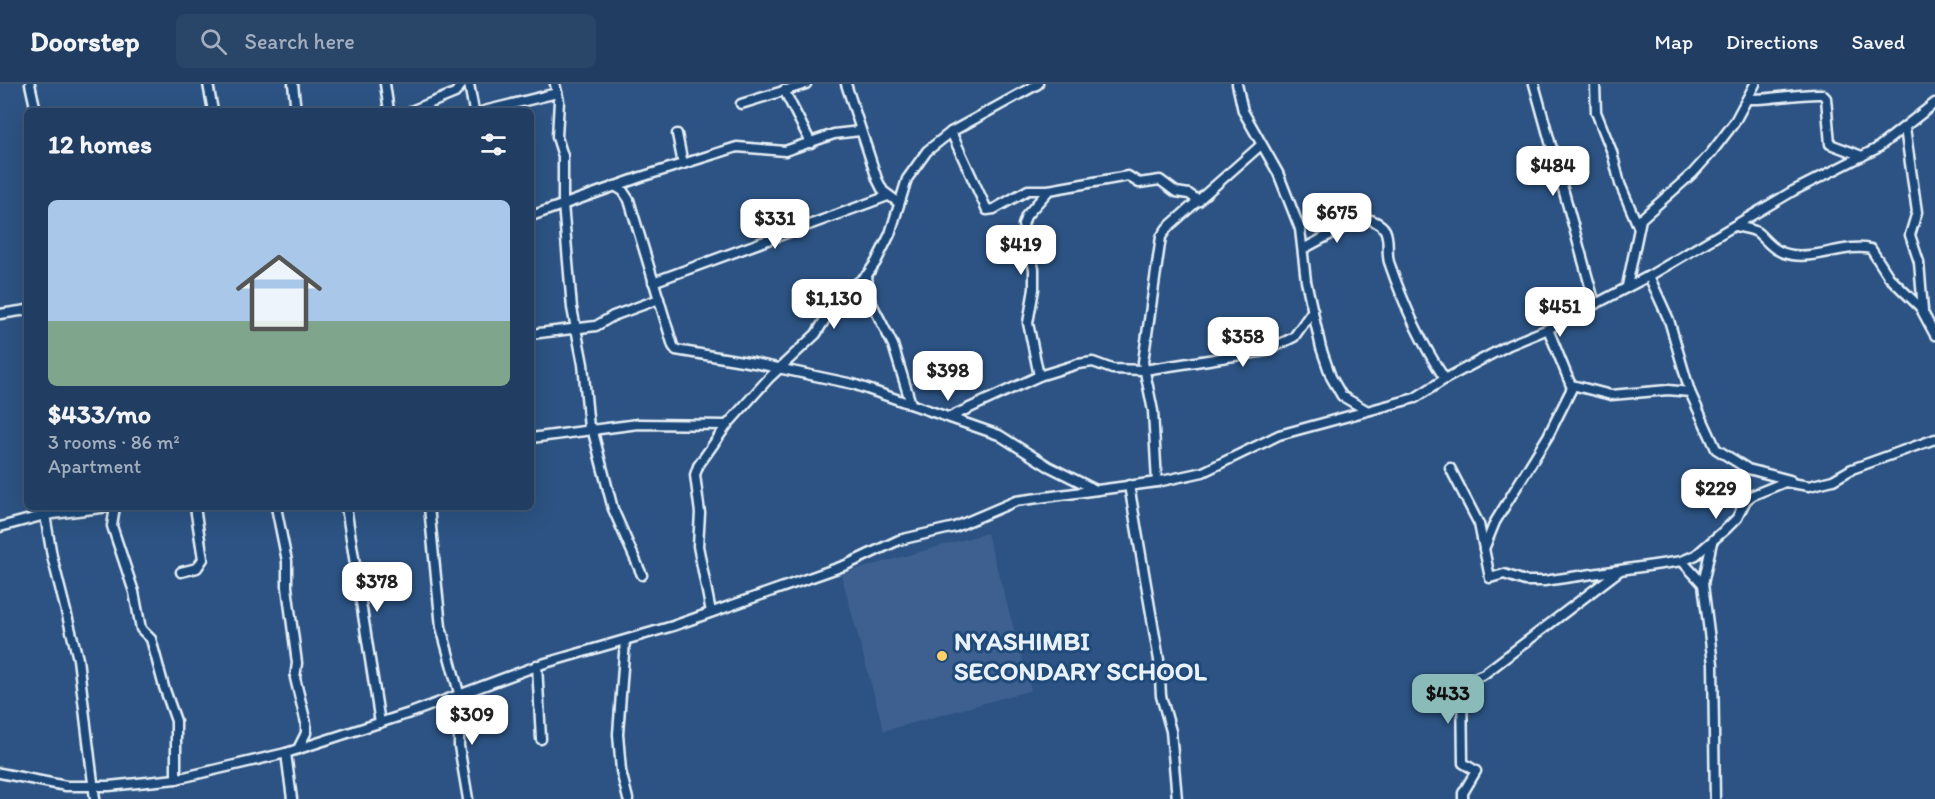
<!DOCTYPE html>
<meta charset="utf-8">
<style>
body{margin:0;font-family:Itim,sans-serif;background:#294568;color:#f1f3f6;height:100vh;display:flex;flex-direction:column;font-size:22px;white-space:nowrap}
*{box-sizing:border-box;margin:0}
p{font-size:20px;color:#a2aebe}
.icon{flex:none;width:33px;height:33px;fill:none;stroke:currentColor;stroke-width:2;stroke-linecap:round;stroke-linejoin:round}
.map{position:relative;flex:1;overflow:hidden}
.details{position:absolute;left:24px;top:24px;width:510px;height:402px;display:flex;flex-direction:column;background:#213e62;border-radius:9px;box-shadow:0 6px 24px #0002,0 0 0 2px #3e5777}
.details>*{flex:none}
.price{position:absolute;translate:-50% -51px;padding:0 14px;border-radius:12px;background:#fff;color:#222;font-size:20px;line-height:39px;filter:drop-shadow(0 2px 3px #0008)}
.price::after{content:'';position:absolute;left:50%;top:36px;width:18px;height:14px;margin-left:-9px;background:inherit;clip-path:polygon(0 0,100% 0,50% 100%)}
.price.on{background:#8bbbb9;color:#111}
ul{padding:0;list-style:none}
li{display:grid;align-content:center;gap:12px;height:318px;padding:0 24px}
li span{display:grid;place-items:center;height:186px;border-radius:9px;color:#555}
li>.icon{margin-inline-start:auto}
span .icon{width:108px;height:108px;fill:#fffc;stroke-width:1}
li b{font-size:26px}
h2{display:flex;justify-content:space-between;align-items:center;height:72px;padding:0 24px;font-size:26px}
header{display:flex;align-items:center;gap:36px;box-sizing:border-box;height:84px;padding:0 30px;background:#213e62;border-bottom:2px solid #3e5777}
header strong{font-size:28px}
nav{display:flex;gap:33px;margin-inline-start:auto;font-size:21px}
.search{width:420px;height:54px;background:#294568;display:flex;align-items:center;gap:15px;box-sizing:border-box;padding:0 21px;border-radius:9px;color:#a2aebe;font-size:22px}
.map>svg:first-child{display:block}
.built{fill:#3e6190}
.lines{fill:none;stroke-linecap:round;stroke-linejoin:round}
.minor-casing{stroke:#e8f1f8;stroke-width:13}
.minor{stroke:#1f4a7a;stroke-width:8}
.poi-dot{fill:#ffd166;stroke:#1f4a7a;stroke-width:2}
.labels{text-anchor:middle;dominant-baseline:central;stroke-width:6;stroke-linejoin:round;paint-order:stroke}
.poi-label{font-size:26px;font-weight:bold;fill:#e8f1f8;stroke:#1f4a7a;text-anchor:start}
</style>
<header>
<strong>Doorstep</strong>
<div class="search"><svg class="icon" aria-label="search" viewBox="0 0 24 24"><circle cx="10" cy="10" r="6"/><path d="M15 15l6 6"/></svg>Search here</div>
<nav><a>Map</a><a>Directions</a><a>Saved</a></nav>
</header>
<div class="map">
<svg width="1935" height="715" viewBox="0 0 1935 715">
<rect width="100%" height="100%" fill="#2c5383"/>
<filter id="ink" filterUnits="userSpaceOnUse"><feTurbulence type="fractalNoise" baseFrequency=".0167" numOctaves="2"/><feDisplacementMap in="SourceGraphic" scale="12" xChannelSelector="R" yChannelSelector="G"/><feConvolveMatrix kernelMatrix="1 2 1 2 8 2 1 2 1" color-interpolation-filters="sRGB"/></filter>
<g filter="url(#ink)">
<polygon class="built" points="987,449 1031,606 884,647 841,490"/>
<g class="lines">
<g class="minor-casing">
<g id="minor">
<polyline points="30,0 36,27"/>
<polyline points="208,0 213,27"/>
<polyline points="293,0 296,27"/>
<polyline points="385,0 389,27"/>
<polyline points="469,0 474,27"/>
<polyline points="555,0 559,17 557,53 563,72 563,120 572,224 583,280 589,344"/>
<polyline points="846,0 877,95 883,107 899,119"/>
<polyline points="1237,0 1243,27 1278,89 1300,145 1306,197 1321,264 1331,293 1342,312 1366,326"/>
<polyline points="1534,0 1595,220"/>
<polyline points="1595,0 1596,28 1612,68 1620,100 1638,142"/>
<polyline points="784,6 811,59"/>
<path d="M 1748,15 C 1773,16 1796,9 1822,10 L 1826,14 L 1830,60 L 1862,72"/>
<polyline points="741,20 806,0"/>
<polyline points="411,27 455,9 462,0"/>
<polyline points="484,27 557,9"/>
<polyline points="1905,44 1917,128 1910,151 1919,178 1923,226"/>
<polyline points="951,48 987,126 994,125 1028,106 1049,106 1128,92 1139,99 1160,96 1176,108 1189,110 1199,117"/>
<polyline points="677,50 683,80"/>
<polyline points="615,102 623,107 629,116 673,262 676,266 754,279 853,300 999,351 1048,382 1096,406"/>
<polyline points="531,132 641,93 737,63 785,67 834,50 860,47"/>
<path d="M 1735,142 C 1742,144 1752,144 1758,149 C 1770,160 1774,168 1792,171 C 1818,175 1848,159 1871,165 L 1889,193 L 1920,223 L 1935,251"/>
<path d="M 1303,165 L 1361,134 C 1370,135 1380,138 1385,146 C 1390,156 1386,167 1389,178 C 1403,219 1421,259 1445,295"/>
<polyline points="867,191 869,214 893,261 911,320"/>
<polyline points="1649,192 1669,236 1690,308 1716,365 1748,385 1790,396"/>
<polyline points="653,198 888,112"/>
<polyline points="1627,202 1641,135 1693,89 1711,69 1734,39 1755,0"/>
<polyline points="0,230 27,226"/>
<polyline points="531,250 596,242 613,232 659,215"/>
<polyline points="1039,292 1028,239 1034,205 1034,185 1023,141 1026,132 1049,106"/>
<polyline points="1572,301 1611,311 1668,306 1690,308"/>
<polyline points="950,333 1039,292 1078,280 1093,278 1112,285 1144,286 1266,267 1294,253 1313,226"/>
<polyline points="592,344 613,425 642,491"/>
<polyline points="531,354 638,340 727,341"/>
<polyline points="1450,384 1479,440 1490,494 1504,490 1525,497 1544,497 1682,477 1696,471 1727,444 1737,434 1746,416 1753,411 1785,398 1809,402 1833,396 1852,385 1935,355"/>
<polyline points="1157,398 1153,327 1143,278 1161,153 1167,144 1261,61"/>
<polyline points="1129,401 1159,576 1161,612 1171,647 1177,715"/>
<polyline points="115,423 112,442 134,508 141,545 151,555 164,603 176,637 176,695"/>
<polyline points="276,423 287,477 287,503 297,579 295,594 306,639 306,649 298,665"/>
<polyline points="346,423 380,639"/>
<polyline points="429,423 441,543 459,609 459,662 468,715"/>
<polyline points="45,431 52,472 78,575 95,715"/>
<polyline points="0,443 45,431 109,423"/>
<polyline points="1712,458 1703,500 1713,580 1715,715"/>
<polyline points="1484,465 1495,438 1548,352 1572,304 1548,245"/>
<polyline points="1682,477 1703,500"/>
<polyline points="181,488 197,484 203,475 195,423"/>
<polyline points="711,528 698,462 700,429 695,391 698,382 727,341 769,294 816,250 838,214 867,191 876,178 890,150 907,95 927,67 951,48 1038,0"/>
<polyline points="625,557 618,650 621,687 628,715"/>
<polyline points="537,581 541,655"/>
<polyline points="286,669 292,715"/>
<polyline points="0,689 66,702 109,702 176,695 286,669 413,628 542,580 673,542 846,481 899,456 955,443 1016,417 1157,398 1203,388 1279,351 1415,314 1445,295 1509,261 1548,245 1649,192 1793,107 1876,65 1935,19"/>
<polyline points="1463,715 1463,709 1476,687 1463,679 1462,599 1484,590 1619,487"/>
</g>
</g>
<use href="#minor" class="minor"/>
</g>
</g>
<circle class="poi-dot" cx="942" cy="572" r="6"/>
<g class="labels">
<g class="poi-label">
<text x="954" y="557">NYASHIMBI<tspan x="954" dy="30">SECONDARY SCHOOL</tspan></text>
</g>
</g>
</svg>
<b class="price" style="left:1553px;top:113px">$484</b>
<b class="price" style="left:1337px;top:160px">$675</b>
<b class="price" style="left:775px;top:166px">$331</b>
<b class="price" style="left:1021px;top:192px">$419</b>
<b class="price" style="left:834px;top:246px">$1,130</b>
<b class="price" style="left:1560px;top:254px">$451</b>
<b class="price" style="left:1243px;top:284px">$358</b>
<b class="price" style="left:948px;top:318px">$398</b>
<b class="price" style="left:1716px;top:436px">$229</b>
<b class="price" style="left:377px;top:529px">$378</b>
<b class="price on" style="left:1448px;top:641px">$433</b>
<b class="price" style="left:472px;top:662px">$309</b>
<section class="details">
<h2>12 homes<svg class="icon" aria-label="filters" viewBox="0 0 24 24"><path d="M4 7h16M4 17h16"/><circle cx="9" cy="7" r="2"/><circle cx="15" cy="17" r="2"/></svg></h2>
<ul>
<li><span style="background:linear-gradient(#a9c7e8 65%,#7fa58c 0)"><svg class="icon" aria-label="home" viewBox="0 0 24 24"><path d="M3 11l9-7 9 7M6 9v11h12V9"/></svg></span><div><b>$433/mo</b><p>3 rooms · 86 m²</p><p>Apartment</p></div></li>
</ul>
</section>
</div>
